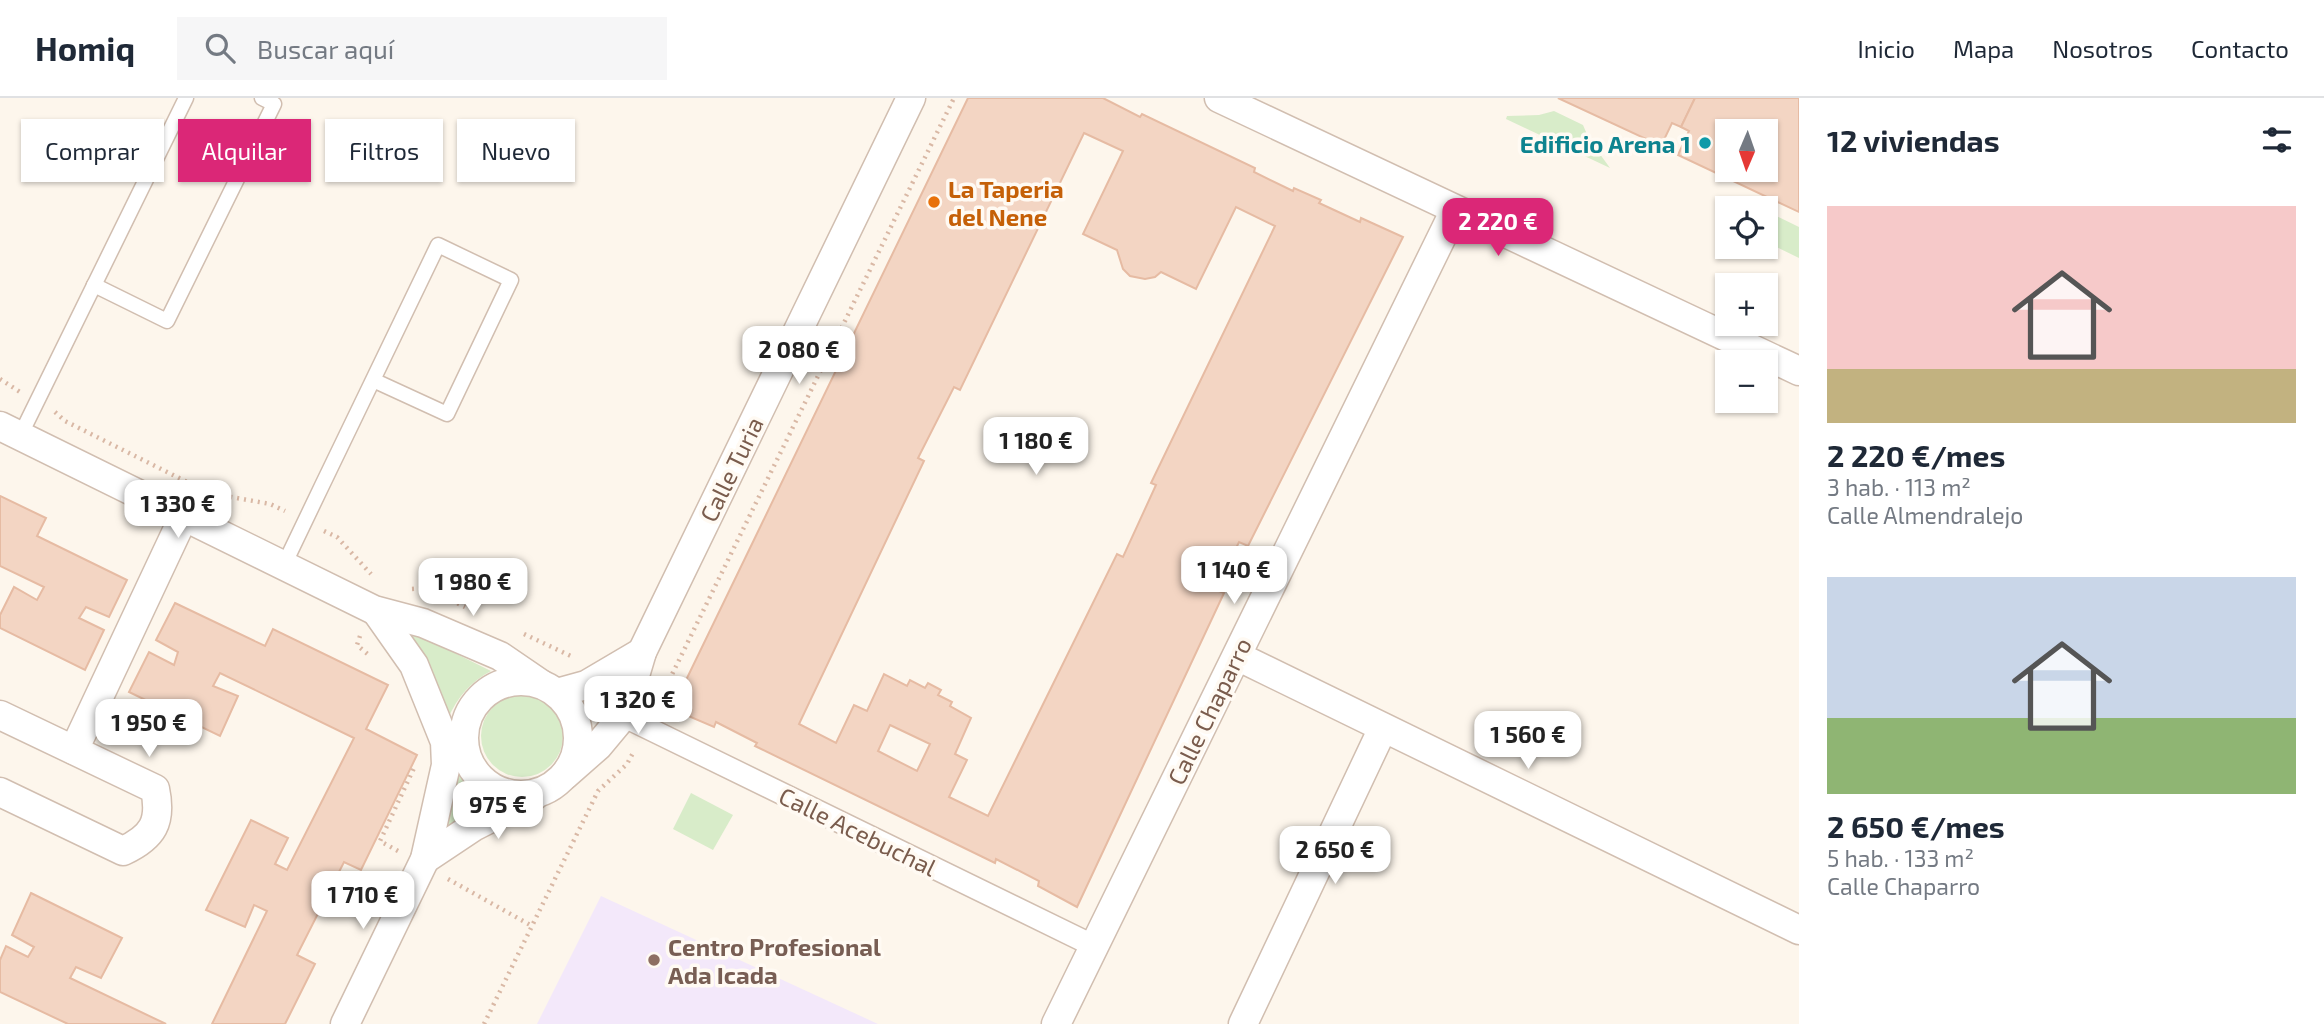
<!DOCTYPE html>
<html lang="es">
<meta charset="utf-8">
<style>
body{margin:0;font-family:"Exo 2",sans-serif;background:#f6f6f7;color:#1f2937;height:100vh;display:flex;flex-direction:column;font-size:26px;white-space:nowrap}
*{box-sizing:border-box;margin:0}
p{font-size:23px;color:#747a83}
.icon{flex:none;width:38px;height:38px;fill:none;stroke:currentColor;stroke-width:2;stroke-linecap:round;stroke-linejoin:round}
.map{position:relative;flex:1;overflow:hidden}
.details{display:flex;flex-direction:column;background:#fff;width:525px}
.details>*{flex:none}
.hud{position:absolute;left:21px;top:21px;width:665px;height:63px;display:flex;gap:14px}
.needle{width:46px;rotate:182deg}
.controls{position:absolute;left:1715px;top:21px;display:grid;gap:14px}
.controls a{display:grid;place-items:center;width:63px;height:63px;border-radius:0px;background:#fff;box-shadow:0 2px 5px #0004;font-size:35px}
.price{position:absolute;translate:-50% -60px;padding:0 16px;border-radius:14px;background:#fff;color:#222;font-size:23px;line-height:46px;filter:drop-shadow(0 2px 4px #0008)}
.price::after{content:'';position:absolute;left:50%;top:42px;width:21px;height:16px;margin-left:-10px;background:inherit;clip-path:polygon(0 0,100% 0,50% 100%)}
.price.on{background:#db2777;color:#fff}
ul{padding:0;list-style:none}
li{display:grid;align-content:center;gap:14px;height:371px;padding:0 28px}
li span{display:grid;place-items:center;height:217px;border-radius:0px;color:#555}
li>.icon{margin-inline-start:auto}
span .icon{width:126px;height:126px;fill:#fffc;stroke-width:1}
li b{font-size:30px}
h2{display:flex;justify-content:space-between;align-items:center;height:84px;padding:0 28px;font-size:30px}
.tag{padding:0 24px;border-radius:0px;background:#fff;box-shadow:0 2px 5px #0004;font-size:24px;line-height:63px}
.tag.on{background:#db2777;color:#fff}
header{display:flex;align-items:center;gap:42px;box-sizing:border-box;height:98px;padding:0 35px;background:#fff;border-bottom:2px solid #e0e1e3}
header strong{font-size:33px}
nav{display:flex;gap:38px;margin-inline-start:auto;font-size:24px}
.search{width:490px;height:63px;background:#f6f6f7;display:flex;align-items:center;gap:18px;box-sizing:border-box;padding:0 24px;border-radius:0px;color:#747a83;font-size:26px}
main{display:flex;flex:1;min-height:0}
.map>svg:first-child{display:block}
.education{fill:#f3e8fa}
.green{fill:#d8ecc9}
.building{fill:#f3d5c3;stroke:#e6bba3;stroke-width:2;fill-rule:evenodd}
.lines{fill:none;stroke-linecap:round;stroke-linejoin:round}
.service-casing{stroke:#d1beb0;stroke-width:17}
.pedestrian-casing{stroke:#d1beb0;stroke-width:24}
.minor-casing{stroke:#d1beb0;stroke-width:31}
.path{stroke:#d9b8a5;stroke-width:4.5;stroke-dasharray:2 5;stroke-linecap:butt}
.service{stroke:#fff;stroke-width:14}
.pedestrian{stroke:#fff;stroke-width:21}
.minor{stroke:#fff;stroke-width:28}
.culture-dot{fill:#0f9aa8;stroke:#fffaf3;stroke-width:2.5}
.food-dot{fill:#e8710a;stroke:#fffaf3;stroke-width:2.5}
.education-dot{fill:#8d6e63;stroke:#fffaf3;stroke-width:2.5}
.labels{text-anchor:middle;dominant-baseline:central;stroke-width:7;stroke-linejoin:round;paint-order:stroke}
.culture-label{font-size:24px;font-weight:bold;fill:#0d838f;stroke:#fffaf3;text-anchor:end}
.food-label{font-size:24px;font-weight:bold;fill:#c56008;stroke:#fffaf3;text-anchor:start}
.street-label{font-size:24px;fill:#7a5c4d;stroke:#fffaf3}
.education-label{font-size:24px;font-weight:bold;fill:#785e54;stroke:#fffaf3;text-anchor:start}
</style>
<header>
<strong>Homiq</strong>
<div class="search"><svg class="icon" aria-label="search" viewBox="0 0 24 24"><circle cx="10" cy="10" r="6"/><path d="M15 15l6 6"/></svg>Buscar aquí</div>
<nav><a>Inicio</a><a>Mapa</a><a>Nosotros</a><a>Contacto</a></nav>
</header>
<main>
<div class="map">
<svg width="1799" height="926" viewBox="0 0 1799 926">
<rect width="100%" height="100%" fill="#fdf6ec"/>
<polygon class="education" points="601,798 878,926 537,926"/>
<g class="green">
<polygon points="1554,13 1583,27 1589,41 1610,70 1506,21 1507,18 1539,17"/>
<polygon points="1766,113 1799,129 1799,160 1766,144"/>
<path d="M 388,522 L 491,573 C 470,584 458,599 448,620 Z"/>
<circle cx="522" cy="638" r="41"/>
<polygon points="456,671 473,694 494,707 440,742"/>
<polygon points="691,695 733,717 713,752 673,731"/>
</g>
<g class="building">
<path d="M 968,0 L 1103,0 L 1140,19 L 1142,16 L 1255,70 L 1254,74 L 1293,93 L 1294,90 L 1321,102 L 1319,105 L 1360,124 L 1361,120 L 1403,139 L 1248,448 L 1239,444 L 1216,492 L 1224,495 L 1077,809 L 1038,788 L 1039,783 L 996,761 L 995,765 L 755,648 L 757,645 L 716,624 L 714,629 L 672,611 ZM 1084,35 L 1123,53 L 1083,136 L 1117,152 L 1123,171 L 1130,178 L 1145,181 L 1155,179 L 1161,174 L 1196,191 L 1236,109 L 1275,128 L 1151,385 L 1156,387 L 1123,459 L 1117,456 L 988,718 L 949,699 L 967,662 L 955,656 L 971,620 L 950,608 L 952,604 L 938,597 L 941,592 L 928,585 L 925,590 L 910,582 L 907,588 L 884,576 L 867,613 L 854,607 L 836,645 L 799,626 L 924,363 L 918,360 L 954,289 L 960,292 ZM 890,627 L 930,646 L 917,673 L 878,653 Z"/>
<polygon points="1558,0 1695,0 1681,29 1672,25 1661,48"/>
<path d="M 1695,0 L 1799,0 L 1799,114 L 1678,57 L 1689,33 L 1681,29 ZM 1727,33 L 1766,33 L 1766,72 L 1727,72 Z"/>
<polygon points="0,398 46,420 37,438 127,482 109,519 86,509 79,520 104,532 85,572 0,530 0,517 14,489 37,502 44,489 0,468"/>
<polygon points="175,505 265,548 273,531 388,587 366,631 417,657 361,772 344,764 297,857 315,866 285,926 212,926 267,813 254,807 245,829 206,812 251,722 288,740 275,766 287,772 354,640 220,575 213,588 238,598 220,638 129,594 149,554 174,567 178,554 156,542"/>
<polygon points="31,795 122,840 101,880 76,869 70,880 166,926 68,926 0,894 0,862 6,848 28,859 34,849 12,837"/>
</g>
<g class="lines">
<g class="service-casing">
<g id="service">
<polyline points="94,187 167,223 274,6 262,0"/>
<polyline points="20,338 186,0"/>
<path d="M 284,467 C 335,360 387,253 438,147 L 511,182 L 447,316 L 373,282"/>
</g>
</g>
<g class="pedestrian-casing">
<polyline id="pedestrian" points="623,618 1094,848"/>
</g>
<g class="minor-casing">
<g id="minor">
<polyline points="1219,0 1799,273"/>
<polyline points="0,328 374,512 423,525 500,558 541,586"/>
<polyline points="1237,558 1799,832"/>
<circle cx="521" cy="640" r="57"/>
<polyline points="557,595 586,587 642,554"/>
<path d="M 0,617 L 155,691 C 162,724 153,739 123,753 L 0,694"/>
<polyline points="74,652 184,418"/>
<polyline points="565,677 598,648 623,618 642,554 911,0"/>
<polyline points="425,761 473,729 534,698"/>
<polyline points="345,926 425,761 446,667 445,644 414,567 376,513"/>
<polyline points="1056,926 1455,112"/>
<polyline points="1243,926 1383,630"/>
</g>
</g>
<g class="path">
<polyline points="0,281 20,294"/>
<polyline points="55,314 65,323 209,395 270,406 285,413"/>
<polyline points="324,433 337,439 371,476"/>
<polyline points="412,491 426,490 465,509"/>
<polyline points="524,536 573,559"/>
<polyline points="360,538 357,547 370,558"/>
<polyline points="660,601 954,0"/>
<polyline points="398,753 380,743 414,670"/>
<polyline points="448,781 532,828"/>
<polyline points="484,926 598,693 627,666 634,653"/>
</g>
<use href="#service" class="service"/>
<use href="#pedestrian" class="pedestrian"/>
<use href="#minor" class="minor"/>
</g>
<circle class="culture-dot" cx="1705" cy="45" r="7"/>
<circle class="food-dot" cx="934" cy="104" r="7"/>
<circle class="education-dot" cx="654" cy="862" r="7"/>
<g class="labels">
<g class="culture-label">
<text x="1691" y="45">Edificio Arena 1</text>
</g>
<g class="food-label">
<text x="948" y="90">La Taperia<tspan x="948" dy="28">del Nene</tspan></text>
</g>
<g class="street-label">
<text transform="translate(731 371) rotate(-64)">Calle Turia</text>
<text transform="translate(1209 613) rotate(-64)">Calle Chaparro</text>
<text transform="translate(858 733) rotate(26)">Calle Acebuchal</text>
</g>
<g class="education-label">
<text x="668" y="848">Centro Profesional<tspan x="668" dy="28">Ada Icada</tspan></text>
</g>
</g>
</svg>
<div class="controls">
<a><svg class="needle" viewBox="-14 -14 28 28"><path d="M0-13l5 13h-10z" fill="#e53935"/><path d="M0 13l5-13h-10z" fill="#747a83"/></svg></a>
<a><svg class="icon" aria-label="locate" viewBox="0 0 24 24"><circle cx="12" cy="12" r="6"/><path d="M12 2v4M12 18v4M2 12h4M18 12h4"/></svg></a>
<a>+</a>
<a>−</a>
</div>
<b class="price on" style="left:1498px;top:160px">2 220 €</b>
<b class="price" style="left:799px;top:288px">2 080 €</b>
<b class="price" style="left:1036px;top:379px">1 180 €</b>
<b class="price" style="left:178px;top:442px">1 330 €</b>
<b class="price" style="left:1234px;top:508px">1 140 €</b>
<b class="price" style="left:473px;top:520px">1 980 €</b>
<b class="price" style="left:638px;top:638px">1 320 €</b>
<b class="price" style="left:149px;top:661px">1 950 €</b>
<b class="price" style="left:1528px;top:673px">1 560 €</b>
<b class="price" style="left:498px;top:743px">975 €</b>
<b class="price" style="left:1335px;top:788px">2 650 €</b>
<b class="price" style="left:363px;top:833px">1 710 €</b>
<div class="hud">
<a class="tag">Comprar</a>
<a class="tag on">Alquilar</a>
<a class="tag">Filtros</a>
<a class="tag">Nuevo</a>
</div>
</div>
<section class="details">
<h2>12 viviendas<svg class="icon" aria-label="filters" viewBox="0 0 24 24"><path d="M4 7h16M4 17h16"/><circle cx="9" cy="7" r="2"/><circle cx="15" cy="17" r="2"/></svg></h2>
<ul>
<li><span style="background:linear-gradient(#f6c9c9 75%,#c2b280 0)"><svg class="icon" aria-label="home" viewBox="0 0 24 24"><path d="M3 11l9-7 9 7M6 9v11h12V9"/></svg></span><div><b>2 220 €/mes</b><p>3 hab. · 113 m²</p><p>Calle Almendralejo</p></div></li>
<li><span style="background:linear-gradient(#c9d6e8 65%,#8fb573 0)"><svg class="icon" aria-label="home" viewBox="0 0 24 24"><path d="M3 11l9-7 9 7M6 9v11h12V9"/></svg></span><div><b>2 650 €/mes</b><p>5 hab. · 133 m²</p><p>Calle Chaparro</p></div></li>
</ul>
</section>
</main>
